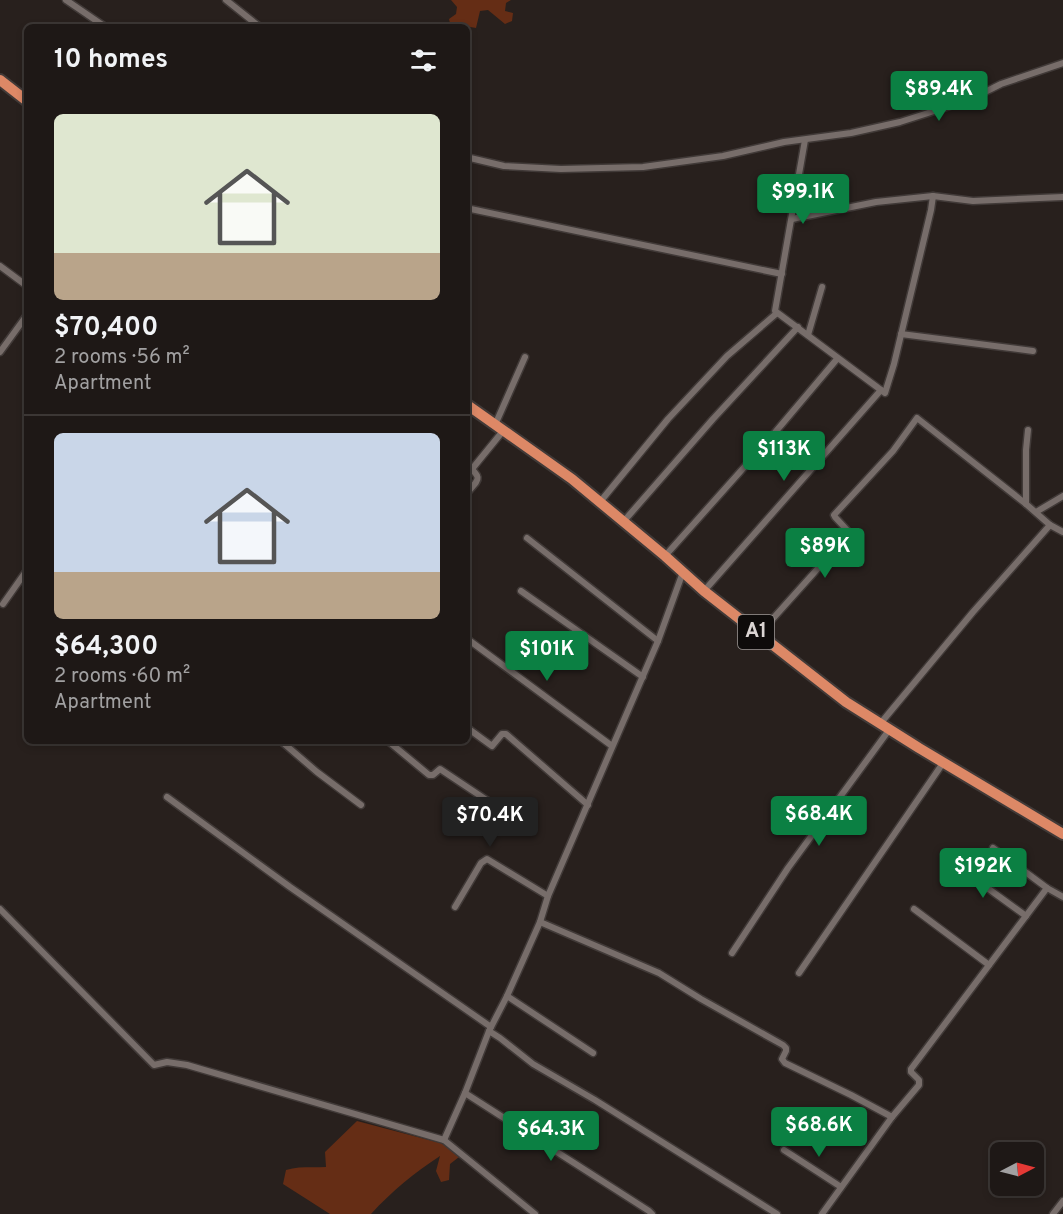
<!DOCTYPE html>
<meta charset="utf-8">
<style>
body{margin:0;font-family:Overpass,sans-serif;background:#2b2523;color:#f1f3f6;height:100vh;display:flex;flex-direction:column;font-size:22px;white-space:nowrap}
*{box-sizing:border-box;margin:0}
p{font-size:20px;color:#a1a0a1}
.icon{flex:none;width:33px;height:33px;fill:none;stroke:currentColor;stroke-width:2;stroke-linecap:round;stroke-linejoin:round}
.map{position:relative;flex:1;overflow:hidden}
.sheet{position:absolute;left:24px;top:24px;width:446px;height:720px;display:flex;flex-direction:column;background:#1e1816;border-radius:9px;box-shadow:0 3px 9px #0003,0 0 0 2px #3c3735}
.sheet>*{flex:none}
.needle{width:39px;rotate:84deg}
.tools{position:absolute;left:990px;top:1142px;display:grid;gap:12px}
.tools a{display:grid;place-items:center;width:54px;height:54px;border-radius:9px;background:#1e1816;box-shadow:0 3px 9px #0003,0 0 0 2px #3c3735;font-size:30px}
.price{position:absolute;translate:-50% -51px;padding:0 14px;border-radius:6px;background:#0b8043;color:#fff;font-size:20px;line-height:39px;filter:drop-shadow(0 2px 3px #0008)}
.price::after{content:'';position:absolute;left:50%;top:36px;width:18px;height:14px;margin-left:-9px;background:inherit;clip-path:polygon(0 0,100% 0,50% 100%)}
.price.on{background:#222;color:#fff}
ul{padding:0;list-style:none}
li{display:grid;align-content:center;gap:12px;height:318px;padding:0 30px}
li+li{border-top:2px solid #3c3735}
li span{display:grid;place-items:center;height:186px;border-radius:9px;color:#555}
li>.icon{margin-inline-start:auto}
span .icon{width:108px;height:108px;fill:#fffc;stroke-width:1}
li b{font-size:26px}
h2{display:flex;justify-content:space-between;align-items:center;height:72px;padding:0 30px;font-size:26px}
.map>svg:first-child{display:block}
.green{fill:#652d15}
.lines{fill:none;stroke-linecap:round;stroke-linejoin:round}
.street-casing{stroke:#413a38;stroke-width:9}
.highway-casing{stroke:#413a38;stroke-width:14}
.street{stroke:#776d6a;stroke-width:6}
.highway{stroke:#d86;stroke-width:10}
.labels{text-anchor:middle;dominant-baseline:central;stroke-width:4.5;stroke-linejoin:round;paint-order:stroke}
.shield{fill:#0e0b0a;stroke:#9d9896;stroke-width:1.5}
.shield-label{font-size:20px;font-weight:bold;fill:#dad4d2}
</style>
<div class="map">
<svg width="1063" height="1214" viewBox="0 0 1063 1214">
<rect width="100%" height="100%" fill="#28201d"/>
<g class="green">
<polygon points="451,0 511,0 506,3 505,11 513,13 512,21 505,24 488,10 480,11 476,28 465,26 463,27 451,27 449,19 456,14 457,7"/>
<path d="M 357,1121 L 444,1144 L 459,1157 L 450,1164 L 449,1180 L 441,1182 L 436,1171 L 440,1156 C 414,1173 392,1191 371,1214 L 330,1214 L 283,1184 L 286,1170 C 299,1166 312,1168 326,1167 L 325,1152 Z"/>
</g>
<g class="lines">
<g class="street-casing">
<g id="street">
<polyline points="66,0 104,26"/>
<polyline points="226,0 260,27"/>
<polyline points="805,140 775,311 885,393 894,364 931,210 933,196 973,201 1063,197"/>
<polyline points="466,157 504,166 561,169 643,167 723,156 784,142 851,133 900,122 956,104 973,98 1001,84 1063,63"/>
<polyline points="466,208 782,274"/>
<polyline points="792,219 876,202 933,196"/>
<polyline points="0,266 27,286"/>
<polyline points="901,334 1033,351"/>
<polyline points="808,335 822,287"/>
<polyline points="0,352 27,315"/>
<polyline points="495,425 525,357"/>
<path d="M 466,464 C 483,479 480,478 466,494"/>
<polyline points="472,469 503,431"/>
<polyline points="600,502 668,419 727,356 777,313"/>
<polyline points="1026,504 1026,450 1028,430"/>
<polyline points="1036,512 1063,496"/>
<polyline points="624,521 713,419 798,327"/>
<polyline points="527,538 658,641"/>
<polyline points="665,556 772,436 837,359"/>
<polyline points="521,591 643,677"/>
<polyline points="704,591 881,390"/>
<polyline points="3,604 27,570"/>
<polyline points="759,634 838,546 846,535 847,530 835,517 834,515 893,451 917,418 1026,504 1050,525 1063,532"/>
<polyline points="466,638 612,746"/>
<polyline points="880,724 973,612 1050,525"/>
<polyline points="466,727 492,746 502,734 506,734 588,805"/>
<polyline points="281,741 317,772 361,805"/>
<polyline points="388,741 429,775 433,775 440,769 500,809"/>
<polyline points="167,797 290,887 491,1027"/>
<polyline points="993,848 1047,888 1063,897"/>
<polyline points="953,863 1026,916"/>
<polyline points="455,907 481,863 487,859 548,896"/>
<polyline points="0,909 154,1065 167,1062 187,1065 444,1140 535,1214"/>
<polyline points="914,909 989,965"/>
<polyline points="540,922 659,973 701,999 783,1045 786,1048 786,1051 782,1059 785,1063 851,1095 892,1117"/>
<polyline points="732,953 788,868 889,730"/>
<polyline points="799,973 943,763"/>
<polyline points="507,996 593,1053"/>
<polyline points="489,1031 500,1038 533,1064 595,1100 777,1214"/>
<polyline points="465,1093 649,1211 652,1214"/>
<polyline points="444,1140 465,1093 489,1031 507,996 540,922 548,896 658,641 683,572"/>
<polyline points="784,1150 841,1187"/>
<polyline points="822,1214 892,1117 919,1085 919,1080 911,1072 911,1069 1047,888"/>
<polyline points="1053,1214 1063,1201"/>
</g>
</g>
<g class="highway-casing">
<g id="highway">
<polyline points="0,80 27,101"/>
<polyline points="466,404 572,479 665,556 704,591 846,702 919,748 1063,834"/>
</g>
</g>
<use href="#street" class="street"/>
<use href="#highway" class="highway"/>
</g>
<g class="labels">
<rect class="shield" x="738" y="615" width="36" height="34" rx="4.5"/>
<g class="shield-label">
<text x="756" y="632">A1</text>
</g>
</g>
</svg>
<div class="tools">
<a><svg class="needle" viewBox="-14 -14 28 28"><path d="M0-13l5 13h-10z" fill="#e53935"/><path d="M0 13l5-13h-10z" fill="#a1a0a1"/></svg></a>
</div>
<b class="price" style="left:939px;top:122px">$89.4K</b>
<b class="price" style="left:803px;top:225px">$99.1K</b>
<b class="price" style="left:784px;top:482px">$113K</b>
<b class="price" style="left:825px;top:579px">$89K</b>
<b class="price" style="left:547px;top:682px">$101K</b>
<b class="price" style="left:819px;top:847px">$68.4K</b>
<b class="price on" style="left:490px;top:848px">$70.4K</b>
<b class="price" style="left:983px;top:899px">$192K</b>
<b class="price" style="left:819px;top:1158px">$68.6K</b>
<b class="price" style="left:551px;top:1162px">$64.3K</b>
<section class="sheet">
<h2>10 homes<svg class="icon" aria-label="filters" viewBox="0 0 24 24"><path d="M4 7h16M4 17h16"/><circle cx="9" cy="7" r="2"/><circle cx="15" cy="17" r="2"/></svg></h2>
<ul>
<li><span style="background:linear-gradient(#dfe7d0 75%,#b9a48a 0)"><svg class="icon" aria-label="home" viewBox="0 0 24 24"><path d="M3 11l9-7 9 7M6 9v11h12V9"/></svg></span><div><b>$70,400</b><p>2 rooms · 56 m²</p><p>Apartment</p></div></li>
<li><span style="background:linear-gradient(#c9d6e8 75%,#b9a48a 0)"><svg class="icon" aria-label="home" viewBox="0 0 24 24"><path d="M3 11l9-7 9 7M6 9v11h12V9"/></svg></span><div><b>$64,300</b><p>2 rooms · 60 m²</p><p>Apartment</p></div></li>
</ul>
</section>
</div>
